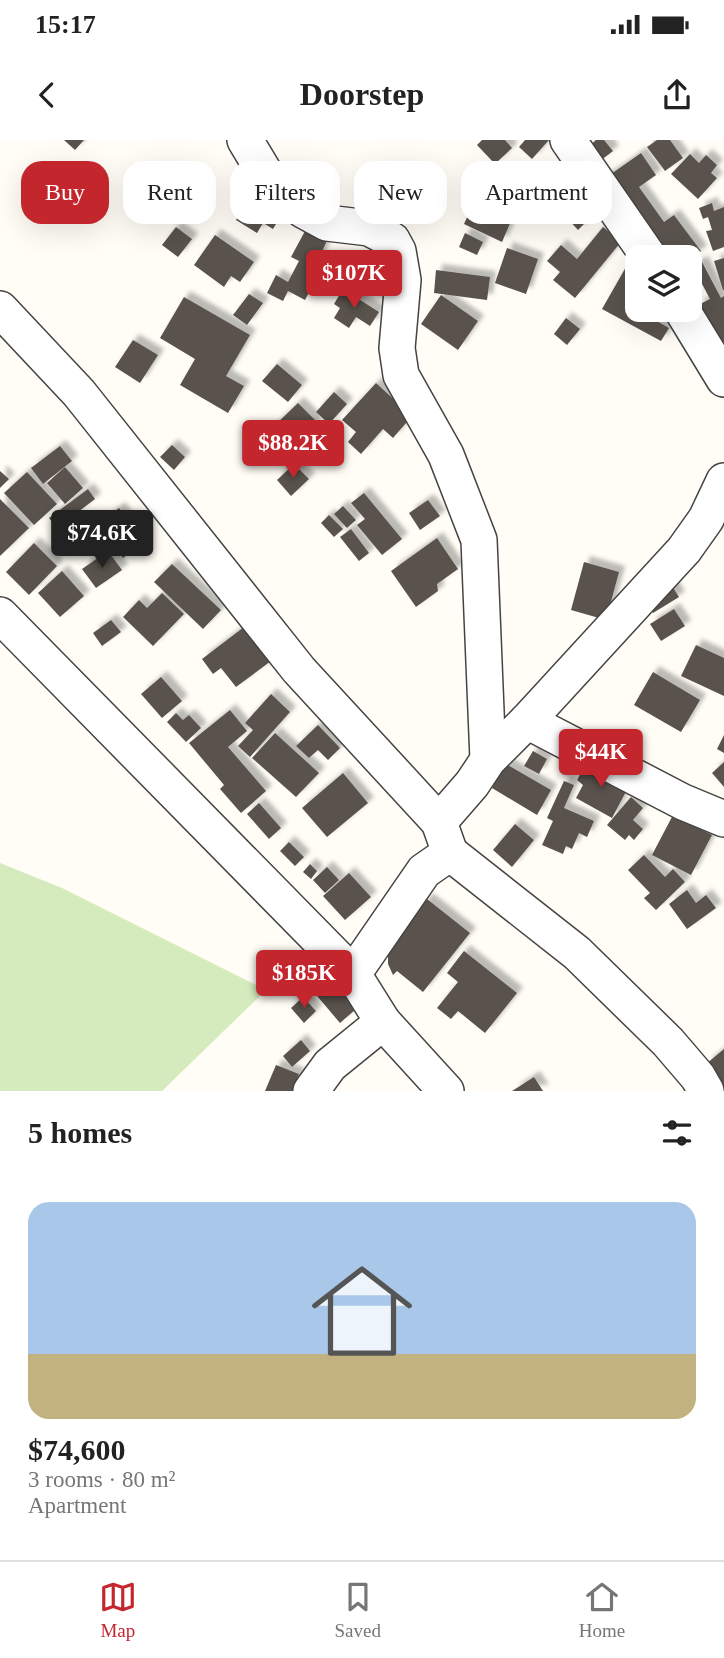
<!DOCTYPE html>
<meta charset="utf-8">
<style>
body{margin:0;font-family:"Times New Roman",serif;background:#f2f2f2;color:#222;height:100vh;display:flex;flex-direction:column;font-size:26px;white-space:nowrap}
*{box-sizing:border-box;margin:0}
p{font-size:23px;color:#767676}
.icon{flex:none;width:38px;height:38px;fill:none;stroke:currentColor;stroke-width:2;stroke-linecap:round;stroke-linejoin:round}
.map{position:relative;height:951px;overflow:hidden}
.side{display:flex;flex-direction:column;background:#fff;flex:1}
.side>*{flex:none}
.banner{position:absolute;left:21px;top:21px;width:682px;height:63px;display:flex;gap:14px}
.tools{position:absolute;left:625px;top:105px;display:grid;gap:14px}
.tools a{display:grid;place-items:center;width:77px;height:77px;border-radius:14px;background:#fff;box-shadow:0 7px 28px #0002;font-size:35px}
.price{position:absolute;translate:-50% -60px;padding:0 16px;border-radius:7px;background:#c4262e;color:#fff;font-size:23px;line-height:46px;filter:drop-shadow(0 2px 4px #0008)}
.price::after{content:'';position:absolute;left:50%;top:42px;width:21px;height:16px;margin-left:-10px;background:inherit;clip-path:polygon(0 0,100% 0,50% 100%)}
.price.on{background:#222;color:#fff}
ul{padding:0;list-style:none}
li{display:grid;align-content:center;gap:14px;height:371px;padding:0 28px}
li span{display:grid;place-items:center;height:217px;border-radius:21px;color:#555}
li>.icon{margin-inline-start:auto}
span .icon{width:126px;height:126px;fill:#fffc;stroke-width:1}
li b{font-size:30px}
h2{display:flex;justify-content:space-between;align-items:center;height:84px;padding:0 28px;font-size:30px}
.chip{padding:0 24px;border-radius:21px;background:#fff;box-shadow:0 7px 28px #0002;font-size:24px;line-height:63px}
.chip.on{background:#c4262e;color:#fff}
.status{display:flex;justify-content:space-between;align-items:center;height:49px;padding:0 35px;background:#fff;direction:ltr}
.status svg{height:19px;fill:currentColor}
header{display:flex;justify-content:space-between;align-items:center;height:91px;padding:0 28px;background:#fff;font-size:32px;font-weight:700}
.tab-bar{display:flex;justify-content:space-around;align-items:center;height:98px;border-top:2px solid #e0e0e0;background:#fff;font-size:19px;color:#767676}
.tab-bar a{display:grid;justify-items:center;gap:4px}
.tab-bar .on{color:#c4262e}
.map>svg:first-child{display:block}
.green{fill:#d5ebbd}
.building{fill:#5a524d;filter:url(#shadow)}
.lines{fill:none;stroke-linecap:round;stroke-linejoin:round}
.minor-casing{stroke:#444;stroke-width:38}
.minor{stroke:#fff;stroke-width:35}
</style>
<div class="status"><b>15:17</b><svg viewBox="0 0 49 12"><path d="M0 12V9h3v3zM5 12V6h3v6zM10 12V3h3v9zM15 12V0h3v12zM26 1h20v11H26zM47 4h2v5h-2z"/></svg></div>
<header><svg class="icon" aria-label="back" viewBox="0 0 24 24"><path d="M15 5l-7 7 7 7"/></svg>Doorstep<svg class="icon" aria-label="share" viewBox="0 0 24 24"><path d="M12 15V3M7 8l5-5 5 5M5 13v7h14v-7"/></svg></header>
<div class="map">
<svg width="724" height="951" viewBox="0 0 724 951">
<defs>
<filter id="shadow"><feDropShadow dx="6" dy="-6" stdDeviation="2" flood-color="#0004"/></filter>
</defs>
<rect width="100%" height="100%" fill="#fffdf5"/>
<polygon class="green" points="0,723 62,748 266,850 162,951 0,951"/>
<g class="building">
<polygon points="64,0 84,0 75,10"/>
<polygon points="482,0 505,0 512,8 495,24 477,5"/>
<polygon points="525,0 549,0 532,19 519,7"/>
<polygon points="596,0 604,0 613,11 600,21 589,6"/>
<polygon points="657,0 670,0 683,18 665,31 647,7"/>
<polygon points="641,13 656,35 639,47 664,82 674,75 701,111 690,119 690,117 657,117 601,41"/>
<polygon points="690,14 699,23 706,15 717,25 711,33 717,38 698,59 671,34"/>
<polygon points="542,47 552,57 559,50 578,69 585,62 595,73 578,90 567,78 563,83 555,75 547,83 531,65 537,60 533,56"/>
<polygon points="252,55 282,74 273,89 263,83 257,93 236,80"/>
<polygon points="712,63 714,71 724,67 724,107 713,111 706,91 712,90 708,77 703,79 699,68"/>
<polygon points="473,64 511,81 502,102 464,84"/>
<polygon points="311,80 332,90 317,122 323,125 305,160 288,151 283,161 267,153 276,135 288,142 299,121 291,117"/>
<polygon points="176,87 192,99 178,117 162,105"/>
<polygon points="603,87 621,102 575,158 553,140 560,132 547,121 561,105 577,119"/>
<polygon points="465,93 483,102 477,115 459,107"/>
<polygon points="215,95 254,122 240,142 231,136 224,147 194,125"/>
<polygon points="507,108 538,119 526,154 495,143"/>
<polygon points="724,118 724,150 723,150 714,121"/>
<polygon points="630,120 637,124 637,170 654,170 658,172 655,180 669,188 661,201 602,169"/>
<polygon points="702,122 721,158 724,156 724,202 719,205 698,165 710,159 693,127"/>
<polygon points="436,130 490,137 487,160 434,153"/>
<polygon points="343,149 379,172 370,186 356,177 349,188 334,178 340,168 334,164"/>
<polygon points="249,154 263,163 247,185 233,175"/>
<polygon points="441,155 478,181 458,210 421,184"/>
<polygon points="184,157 250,195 226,236 244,246 228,273 180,245 195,219 160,198"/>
<polygon points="566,178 580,189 567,205 554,194"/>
<polygon points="133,200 158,215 140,243 115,227"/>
<polygon points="277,224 302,245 288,262 262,241"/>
<polygon points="376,243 412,276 393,298 383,289 361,314 348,302 356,292 342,280"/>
<polygon points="334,252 347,264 329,284 316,272"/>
<polygon points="298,263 317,282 289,309 270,290"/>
<polygon points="172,305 185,317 174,330 160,317"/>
<polygon points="60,306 72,321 43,344 31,328"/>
<polygon points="294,324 309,339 291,356 277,340"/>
<polygon points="65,327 83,348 65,364 47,343"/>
<polygon points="0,331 9,339 0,348"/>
<polygon points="27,332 57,364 34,385 4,353"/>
<polygon points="88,349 95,359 57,388 49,378"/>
<polygon points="364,353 402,399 382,415 357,385 365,379 351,363"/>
<polygon points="0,359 29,388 0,416"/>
<polygon points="428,360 440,376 420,390 409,373"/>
<polygon points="343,366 356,380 347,388 334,374"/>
<polygon points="119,368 145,401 123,418 97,386"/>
<polygon points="329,375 343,389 334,397 321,383"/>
<polygon points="351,389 369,413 359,421 340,397"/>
<polygon points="437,398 458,429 437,444 438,451 416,467 391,431"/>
<polygon points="34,403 57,426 29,455 6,432"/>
<polygon points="108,411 122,430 96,448 82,429"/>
<polygon points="584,422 619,432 606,480 571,470"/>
<polygon points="172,424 221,470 203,489 154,442"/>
<polygon points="62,431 84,456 60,477 38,453"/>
<polygon points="670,443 679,457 653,473 644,459"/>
<polygon points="162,453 184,474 153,506 123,477 139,460 147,468"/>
<polygon points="674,469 685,486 661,501 650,484"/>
<polygon points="111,480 121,492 102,506 93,493"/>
<polygon points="244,487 271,521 236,547 221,528 213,534 202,519"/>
<polygon points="696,505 724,518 724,556 681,536"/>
<polygon points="653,532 700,560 681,592 634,565"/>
<polygon points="161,537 182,561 162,578 141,554"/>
<polygon points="271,554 290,572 250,617 238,606 253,590 245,583"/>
<polygon points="230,570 247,591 228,607 266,651 241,673 220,649 224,645 189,603"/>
<polygon points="176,573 183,580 189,575 201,588 186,602 167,582"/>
<polygon points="318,585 340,608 328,620 318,610 309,618 296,606"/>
<polygon points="275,593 319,633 296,657 252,618"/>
<polygon points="724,595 724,613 717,609"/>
<polygon points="533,611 547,619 539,634 524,626"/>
<polygon points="587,621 630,644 612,678 576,658 583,645 577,640"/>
<polygon points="724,622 724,647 712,633"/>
<polygon points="506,624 551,650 537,675 492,648"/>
<polygon points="343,633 368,663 327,697 302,668"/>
<polygon points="564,641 574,645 564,668 594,681 587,697 579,693 572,709 566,706 563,714 542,705 553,681 547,678"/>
<polygon points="631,657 643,668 633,680 643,689 634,700 629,695 625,700 607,685"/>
<polygon points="259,663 281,688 269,699 247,674"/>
<polygon points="673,675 712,695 691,735 652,715"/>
<polygon points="515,684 534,700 512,727 493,710"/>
<polygon points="289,702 304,717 295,726 280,711"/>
<polygon points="644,715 665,737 673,729 685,742 656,770 644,758 650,753 628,730"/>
<polygon points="310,724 317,731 311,739 303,732"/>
<polygon points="327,727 339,740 325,753 313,740"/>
<polygon points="349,733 371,757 345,780 323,756"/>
<polygon points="687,750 696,763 706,755 716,768 687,789 669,764"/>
<polygon points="427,759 470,793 423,852 397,831 393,835 388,824 388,810"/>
<polygon points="464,811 517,853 485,893 458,871 451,879 437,868 458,842 447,833"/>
<polygon points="327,836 356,869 340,883 312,850"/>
<polygon points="303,857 316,871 304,883 291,868"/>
<polygon points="301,900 310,911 292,927 283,916"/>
<polygon points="724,909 724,946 706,924"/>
<polygon points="276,925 299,934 292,951 265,951"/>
<polygon points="534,937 543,951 512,951"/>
</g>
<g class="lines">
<g class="minor-casing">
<g id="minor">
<polyline points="245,0 272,45 303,70 327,83 369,88 392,100 398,111 403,140 397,208 401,235 446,315 479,400 488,620"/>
<polyline points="568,0 649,117"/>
<polyline points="0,169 79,253 299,530 439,682"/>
<polyline points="682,170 724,239"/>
<polyline points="0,475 353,834 383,882 446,951"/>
<polyline points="527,581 683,662 724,679"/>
<polyline points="450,713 577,813 668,902 698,937 706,951"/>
<polyline points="353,834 424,731 450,713 439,682 472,644 488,620 527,581 684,410 706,379 724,341"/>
<polyline points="311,951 330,925 383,882"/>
</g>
</g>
<use href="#minor" class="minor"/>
</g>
</svg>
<div class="tools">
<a><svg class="icon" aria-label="layers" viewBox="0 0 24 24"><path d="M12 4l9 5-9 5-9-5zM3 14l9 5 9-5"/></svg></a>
</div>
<b class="price" style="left:354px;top:170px">$107K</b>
<b class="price" style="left:293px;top:340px">$88.2K</b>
<b class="price on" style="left:102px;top:430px">$74.6K</b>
<b class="price" style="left:601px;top:649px">$44K</b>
<b class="price" style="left:304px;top:870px">$185K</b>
<div class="banner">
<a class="chip on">Buy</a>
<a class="chip">Rent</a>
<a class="chip">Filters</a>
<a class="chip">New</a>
<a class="chip">Apartment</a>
</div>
</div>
<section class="side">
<h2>5 homes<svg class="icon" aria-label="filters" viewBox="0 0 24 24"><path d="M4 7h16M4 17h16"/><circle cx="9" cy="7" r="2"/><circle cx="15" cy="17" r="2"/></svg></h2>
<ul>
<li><span style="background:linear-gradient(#a9c7e8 70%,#c2b280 0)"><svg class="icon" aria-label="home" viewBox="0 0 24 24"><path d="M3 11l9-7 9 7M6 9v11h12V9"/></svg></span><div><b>$74,600</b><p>3 rooms · 80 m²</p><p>Apartment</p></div></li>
</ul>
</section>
<nav class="tab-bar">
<a class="on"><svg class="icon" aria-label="map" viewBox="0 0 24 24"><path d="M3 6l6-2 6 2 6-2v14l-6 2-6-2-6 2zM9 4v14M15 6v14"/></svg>Map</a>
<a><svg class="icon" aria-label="saved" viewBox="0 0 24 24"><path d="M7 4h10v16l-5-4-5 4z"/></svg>Saved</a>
<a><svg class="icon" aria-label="home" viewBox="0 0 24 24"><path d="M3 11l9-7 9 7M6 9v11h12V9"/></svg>Home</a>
</nav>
